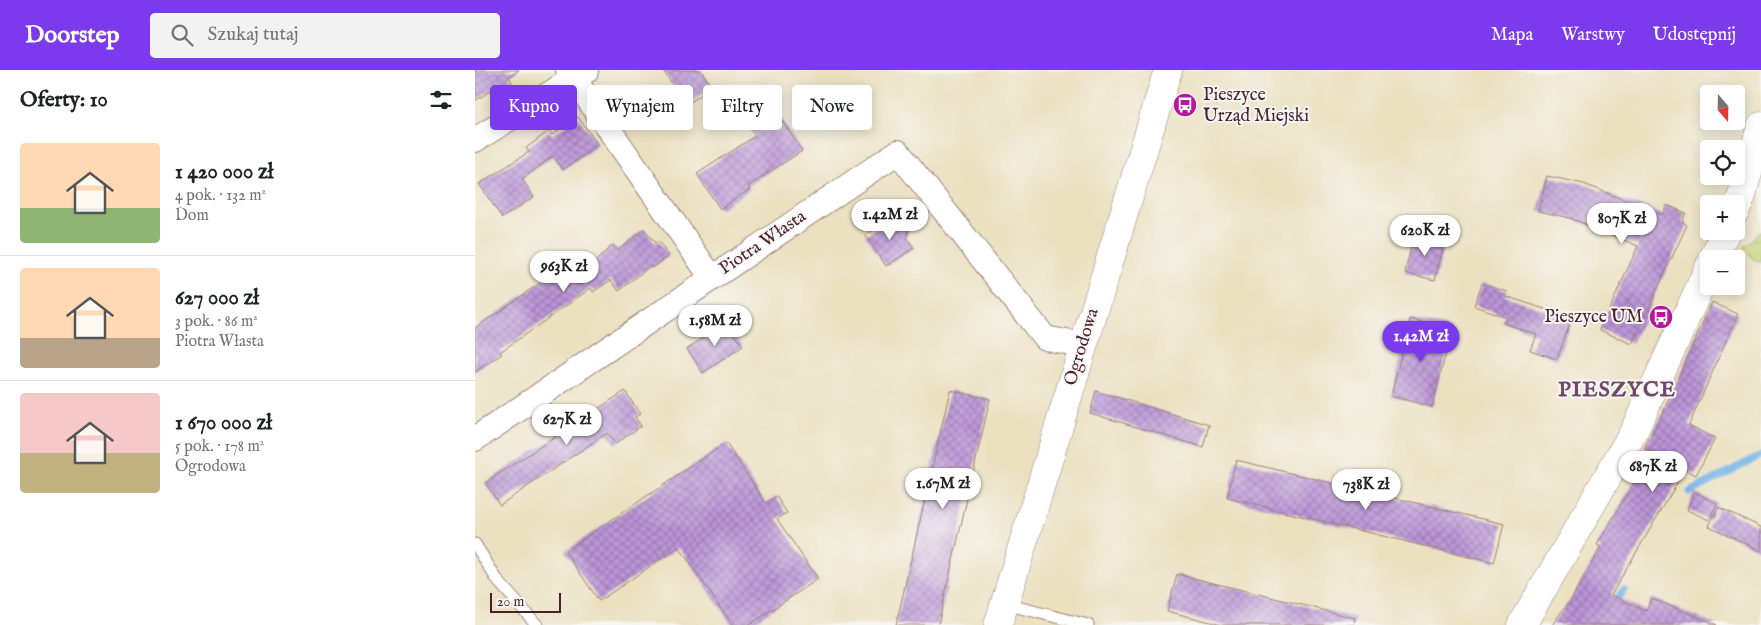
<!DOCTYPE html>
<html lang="pl">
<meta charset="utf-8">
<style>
body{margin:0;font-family:"IM FELL English",serif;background:#f2f2f2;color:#202124;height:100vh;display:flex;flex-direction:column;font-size:19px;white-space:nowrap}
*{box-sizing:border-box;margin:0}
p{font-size:16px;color:#757577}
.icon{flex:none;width:28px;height:28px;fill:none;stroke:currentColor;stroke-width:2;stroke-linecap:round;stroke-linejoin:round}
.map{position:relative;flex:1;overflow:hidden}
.side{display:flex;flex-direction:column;background:#fff;width:475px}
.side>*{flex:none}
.banner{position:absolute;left:15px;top:15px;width:475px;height:45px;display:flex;gap:10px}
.needle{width:32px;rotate:160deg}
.controls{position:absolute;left:1225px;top:15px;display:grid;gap:10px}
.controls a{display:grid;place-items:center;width:45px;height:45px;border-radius:5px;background:#fff;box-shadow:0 2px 12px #0003;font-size:25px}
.scale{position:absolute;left:15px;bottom:12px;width:71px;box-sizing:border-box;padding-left:5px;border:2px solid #4a1f2b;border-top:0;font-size:14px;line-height:18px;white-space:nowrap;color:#4a1f2b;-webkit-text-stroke:4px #f6f6f2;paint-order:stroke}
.price{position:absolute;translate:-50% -42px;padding:0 11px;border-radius:18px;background:#fff;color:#222;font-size:16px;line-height:32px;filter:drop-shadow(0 1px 2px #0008)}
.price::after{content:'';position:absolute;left:50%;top:30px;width:15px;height:11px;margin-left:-8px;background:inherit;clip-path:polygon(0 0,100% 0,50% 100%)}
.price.on{background:#7c3aed;color:#fff}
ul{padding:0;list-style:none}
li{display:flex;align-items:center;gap:15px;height:125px;padding:0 20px}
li+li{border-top:1px solid #e0e0e0}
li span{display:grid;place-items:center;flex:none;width:140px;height:100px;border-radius:5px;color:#555}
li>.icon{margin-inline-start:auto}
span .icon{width:60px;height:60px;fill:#fffc;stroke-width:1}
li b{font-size:21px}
h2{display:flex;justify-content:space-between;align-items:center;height:60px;padding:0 20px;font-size:21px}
.tag{padding:0 18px;border-radius:5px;background:#fff;box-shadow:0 2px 12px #0003;font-size:18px;line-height:45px}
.tag.on{background:#7c3aed;color:#fff}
header{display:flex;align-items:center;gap:30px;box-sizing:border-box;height:70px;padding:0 25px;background:#7c3aed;color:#fff}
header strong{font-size:24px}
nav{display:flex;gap:28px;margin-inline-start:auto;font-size:18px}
.search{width:350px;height:45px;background:#f2f2f2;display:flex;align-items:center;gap:12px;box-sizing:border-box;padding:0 18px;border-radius:5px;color:#757577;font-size:19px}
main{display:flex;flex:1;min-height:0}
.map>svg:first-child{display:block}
.grass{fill:url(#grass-tufts);stroke:#877950}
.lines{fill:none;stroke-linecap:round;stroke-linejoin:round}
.stream{stroke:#76b4e9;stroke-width:7}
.building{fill:url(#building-cross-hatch)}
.service-casing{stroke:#9a8076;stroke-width:13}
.minor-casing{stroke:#9a8076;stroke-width:26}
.tertiary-casing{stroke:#9a8076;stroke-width:29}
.secondary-casing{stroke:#9a8076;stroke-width:29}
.service{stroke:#fff;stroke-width:11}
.minor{stroke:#fff;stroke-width:24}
.tertiary{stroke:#fff;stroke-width:28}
.secondary{stroke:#fff;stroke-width:28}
.labels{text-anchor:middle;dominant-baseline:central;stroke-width:4;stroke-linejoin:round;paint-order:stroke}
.poi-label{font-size:18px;fill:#4a1f2b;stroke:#f6f6f2;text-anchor:start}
.street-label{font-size:18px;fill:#4a1f2b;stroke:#f6f6f2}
.district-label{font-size:22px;font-weight:bold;letter-spacing:1px;fill:#724868;stroke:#f6f6f2}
</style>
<header>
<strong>Doorstep</strong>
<div class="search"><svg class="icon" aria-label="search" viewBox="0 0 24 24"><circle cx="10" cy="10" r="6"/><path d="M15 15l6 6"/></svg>Szukaj tutaj</div>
<nav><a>Mapa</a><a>Warstwy</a><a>Udostępnij</a></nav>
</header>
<main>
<section class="side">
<h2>Oferty: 10<svg class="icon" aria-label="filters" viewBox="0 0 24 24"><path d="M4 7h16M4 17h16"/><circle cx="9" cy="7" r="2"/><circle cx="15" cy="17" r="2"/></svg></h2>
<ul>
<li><span style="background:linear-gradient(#ffd9b3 65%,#8fb573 0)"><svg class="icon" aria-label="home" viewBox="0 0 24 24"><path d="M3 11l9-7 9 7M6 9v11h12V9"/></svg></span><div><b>1 420 000 zł</b><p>4 pok. · 132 m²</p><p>Dom</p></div></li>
<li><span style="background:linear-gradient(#ffd9b3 70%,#b9a48a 0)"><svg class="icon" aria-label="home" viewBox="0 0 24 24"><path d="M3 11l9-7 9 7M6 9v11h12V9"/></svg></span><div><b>627 000 zł</b><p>3 pok. · 86 m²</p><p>Piotra Własta</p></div></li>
<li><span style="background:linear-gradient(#f6c9c9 60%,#c2b280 0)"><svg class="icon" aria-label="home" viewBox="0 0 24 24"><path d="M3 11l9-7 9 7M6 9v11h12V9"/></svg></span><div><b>1 670 000 zł</b><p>5 pok. · 178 m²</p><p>Ogrodowa</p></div></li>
</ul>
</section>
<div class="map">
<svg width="1286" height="555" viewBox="0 0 1286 555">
<defs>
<pattern id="grass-tufts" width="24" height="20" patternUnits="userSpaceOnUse" patternTransform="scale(1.25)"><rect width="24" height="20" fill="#c4d375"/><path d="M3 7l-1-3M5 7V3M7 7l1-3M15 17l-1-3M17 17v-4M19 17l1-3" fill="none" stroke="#aab565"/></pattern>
<pattern id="building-cross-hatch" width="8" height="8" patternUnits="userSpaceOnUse" patternTransform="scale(1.25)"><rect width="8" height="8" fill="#bb94d8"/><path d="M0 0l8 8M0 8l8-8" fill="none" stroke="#9a78af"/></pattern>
</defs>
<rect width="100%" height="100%" fill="#f6f6f2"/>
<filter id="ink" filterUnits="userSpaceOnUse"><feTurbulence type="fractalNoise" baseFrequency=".02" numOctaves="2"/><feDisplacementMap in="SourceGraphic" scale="10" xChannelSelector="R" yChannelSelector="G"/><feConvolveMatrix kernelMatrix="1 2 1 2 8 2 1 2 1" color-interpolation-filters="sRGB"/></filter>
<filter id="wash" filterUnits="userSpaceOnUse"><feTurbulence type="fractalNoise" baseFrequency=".0096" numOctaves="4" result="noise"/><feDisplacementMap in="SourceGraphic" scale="20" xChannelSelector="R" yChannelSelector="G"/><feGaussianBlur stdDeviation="1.12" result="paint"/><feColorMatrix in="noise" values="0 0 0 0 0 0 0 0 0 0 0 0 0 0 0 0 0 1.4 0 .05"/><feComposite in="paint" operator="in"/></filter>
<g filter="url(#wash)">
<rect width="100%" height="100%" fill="#ebe1c1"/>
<polygon class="grass" points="1286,160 1286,193 1278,189 1268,178"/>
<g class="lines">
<g class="stream">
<polyline points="1214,422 1286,385"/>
<polyline points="1138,535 1149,519"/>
</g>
</g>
<g id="blocks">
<g class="building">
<polygon points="0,0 44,0 34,7 37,12 20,24 16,20 0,31"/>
<polygon points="188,0 226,0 237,17 214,33 208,24 205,26"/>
<polygon points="300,40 327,81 273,116 275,119 245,139 222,104 280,66 274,57"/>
<polygon points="103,47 123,75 88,100 78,86 47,109 59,127 27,148 4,114 54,82 51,78 74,61 77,65"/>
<polygon points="1072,106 1109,114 1188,145 1191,135 1211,143 1207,152 1212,155 1157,274 1125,260 1163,176 1095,148 1063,141"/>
<polygon points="418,148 425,157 434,158 432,168 439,178 411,196 390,165"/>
<polygon points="169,159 180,173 183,171 194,186 177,198 175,196 144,221 136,210 118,222 116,218 25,282 27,284 0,302 0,258 110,182 118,194 137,175 143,180"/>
<polygon points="939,164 970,171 960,210 930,203"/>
<polygon points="1007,213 1032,221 1030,226 1097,248 1082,289 1055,280 1061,264 1028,253 1031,247 999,236"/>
<polygon points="1237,232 1263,244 1214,355 1240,369 1221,405 1210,400 1136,525 1171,541 1176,528 1242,555 1077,555 1096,529 1126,477 1122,475 1177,382 1169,378 1188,342"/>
<polygon points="935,249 977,259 957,337 916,326"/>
<polygon points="251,252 268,276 228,303 212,279"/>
<polygon points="475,320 515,329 463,555 421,555"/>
<polygon points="150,321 165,344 160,347 166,356 140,374 132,363 25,435 10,413"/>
<polygon points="621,321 734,355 728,377 615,343"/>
<polygon points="251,373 291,433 301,426 312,443 302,449 343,509 274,555 257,555 204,477 124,531 90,481"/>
<polygon points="761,390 1029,454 1019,493 752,428"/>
<polygon points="1219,422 1242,433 1234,450 1212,440"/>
<polygon points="1243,437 1286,457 1286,481 1234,456"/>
<polygon points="702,504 880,548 879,555 747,555 692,541"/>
</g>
</g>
</g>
<g filter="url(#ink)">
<use href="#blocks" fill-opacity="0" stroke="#9a8076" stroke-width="1"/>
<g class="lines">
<g class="service-casing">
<g id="service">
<polyline points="0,474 23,511 62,555"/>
<polyline points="530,534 613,555"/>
</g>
</g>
<g class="minor-casing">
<g id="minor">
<polyline points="93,0 237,208"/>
<polyline points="0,70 111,1"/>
<polyline points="0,369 423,82 570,268 607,275"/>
</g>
</g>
<g class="tertiary-casing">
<g id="tertiary">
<polyline points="1267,125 1286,56"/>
<polyline points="523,555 693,0"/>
</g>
</g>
<g class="secondary-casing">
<g id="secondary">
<polyline points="1261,140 1267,125"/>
<polyline points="1238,189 1251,161"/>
<polyline points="1047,555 1159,361 1234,197"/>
</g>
</g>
<use href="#service" class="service"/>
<use href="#minor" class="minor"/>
<use href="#tertiary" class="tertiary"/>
<use href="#secondary" class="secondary"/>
</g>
</g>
<defs>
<g id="bus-disc" transform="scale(1.25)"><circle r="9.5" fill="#b5179e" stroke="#f6f6f2"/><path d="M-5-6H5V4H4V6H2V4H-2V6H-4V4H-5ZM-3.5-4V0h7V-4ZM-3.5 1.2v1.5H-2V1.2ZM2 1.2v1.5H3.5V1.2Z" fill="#fff"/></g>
</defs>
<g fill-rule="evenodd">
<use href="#bus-disc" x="710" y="35"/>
<use href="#bus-disc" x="1186" y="247"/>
</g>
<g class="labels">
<g class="poi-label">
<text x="728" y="25">Pieszyce<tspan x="728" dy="21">Urząd Miejski</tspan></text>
<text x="1168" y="247" text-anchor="end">Pieszyce UM</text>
</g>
<g class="street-label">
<text transform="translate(288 173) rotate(-34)">Piotra Własta</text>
<text transform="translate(607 277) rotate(-73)">Ogrodowa</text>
</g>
<g class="district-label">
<text x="1142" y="320">PIESZYCE</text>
</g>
</g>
</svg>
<div class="controls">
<a><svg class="needle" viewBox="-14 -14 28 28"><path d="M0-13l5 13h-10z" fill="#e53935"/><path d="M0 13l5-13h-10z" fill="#757577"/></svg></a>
<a><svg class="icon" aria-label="locate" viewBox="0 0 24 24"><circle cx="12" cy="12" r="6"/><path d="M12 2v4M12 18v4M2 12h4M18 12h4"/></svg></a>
<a>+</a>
<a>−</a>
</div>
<div class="scale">20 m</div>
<b class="price" style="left:415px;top:171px">1.42M zł</b>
<b class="price" style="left:1147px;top:175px">807K zł</b>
<b class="price" style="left:950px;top:187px">620K zł</b>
<b class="price" style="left:89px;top:223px">963K zł</b>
<b class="price" style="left:240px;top:277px">1.58M zł</b>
<b class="price on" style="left:946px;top:293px">1.42M zł</b>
<b class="price" style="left:92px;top:376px">627K zł</b>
<b class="price" style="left:1178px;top:423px">687K zł</b>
<b class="price" style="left:468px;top:440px">1.67M zł</b>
<b class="price" style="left:891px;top:441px">738K zł</b>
<div class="banner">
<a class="tag on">Kupno</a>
<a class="tag">Wynajem</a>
<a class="tag">Filtry</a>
<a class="tag">Nowe</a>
</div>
</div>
</main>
